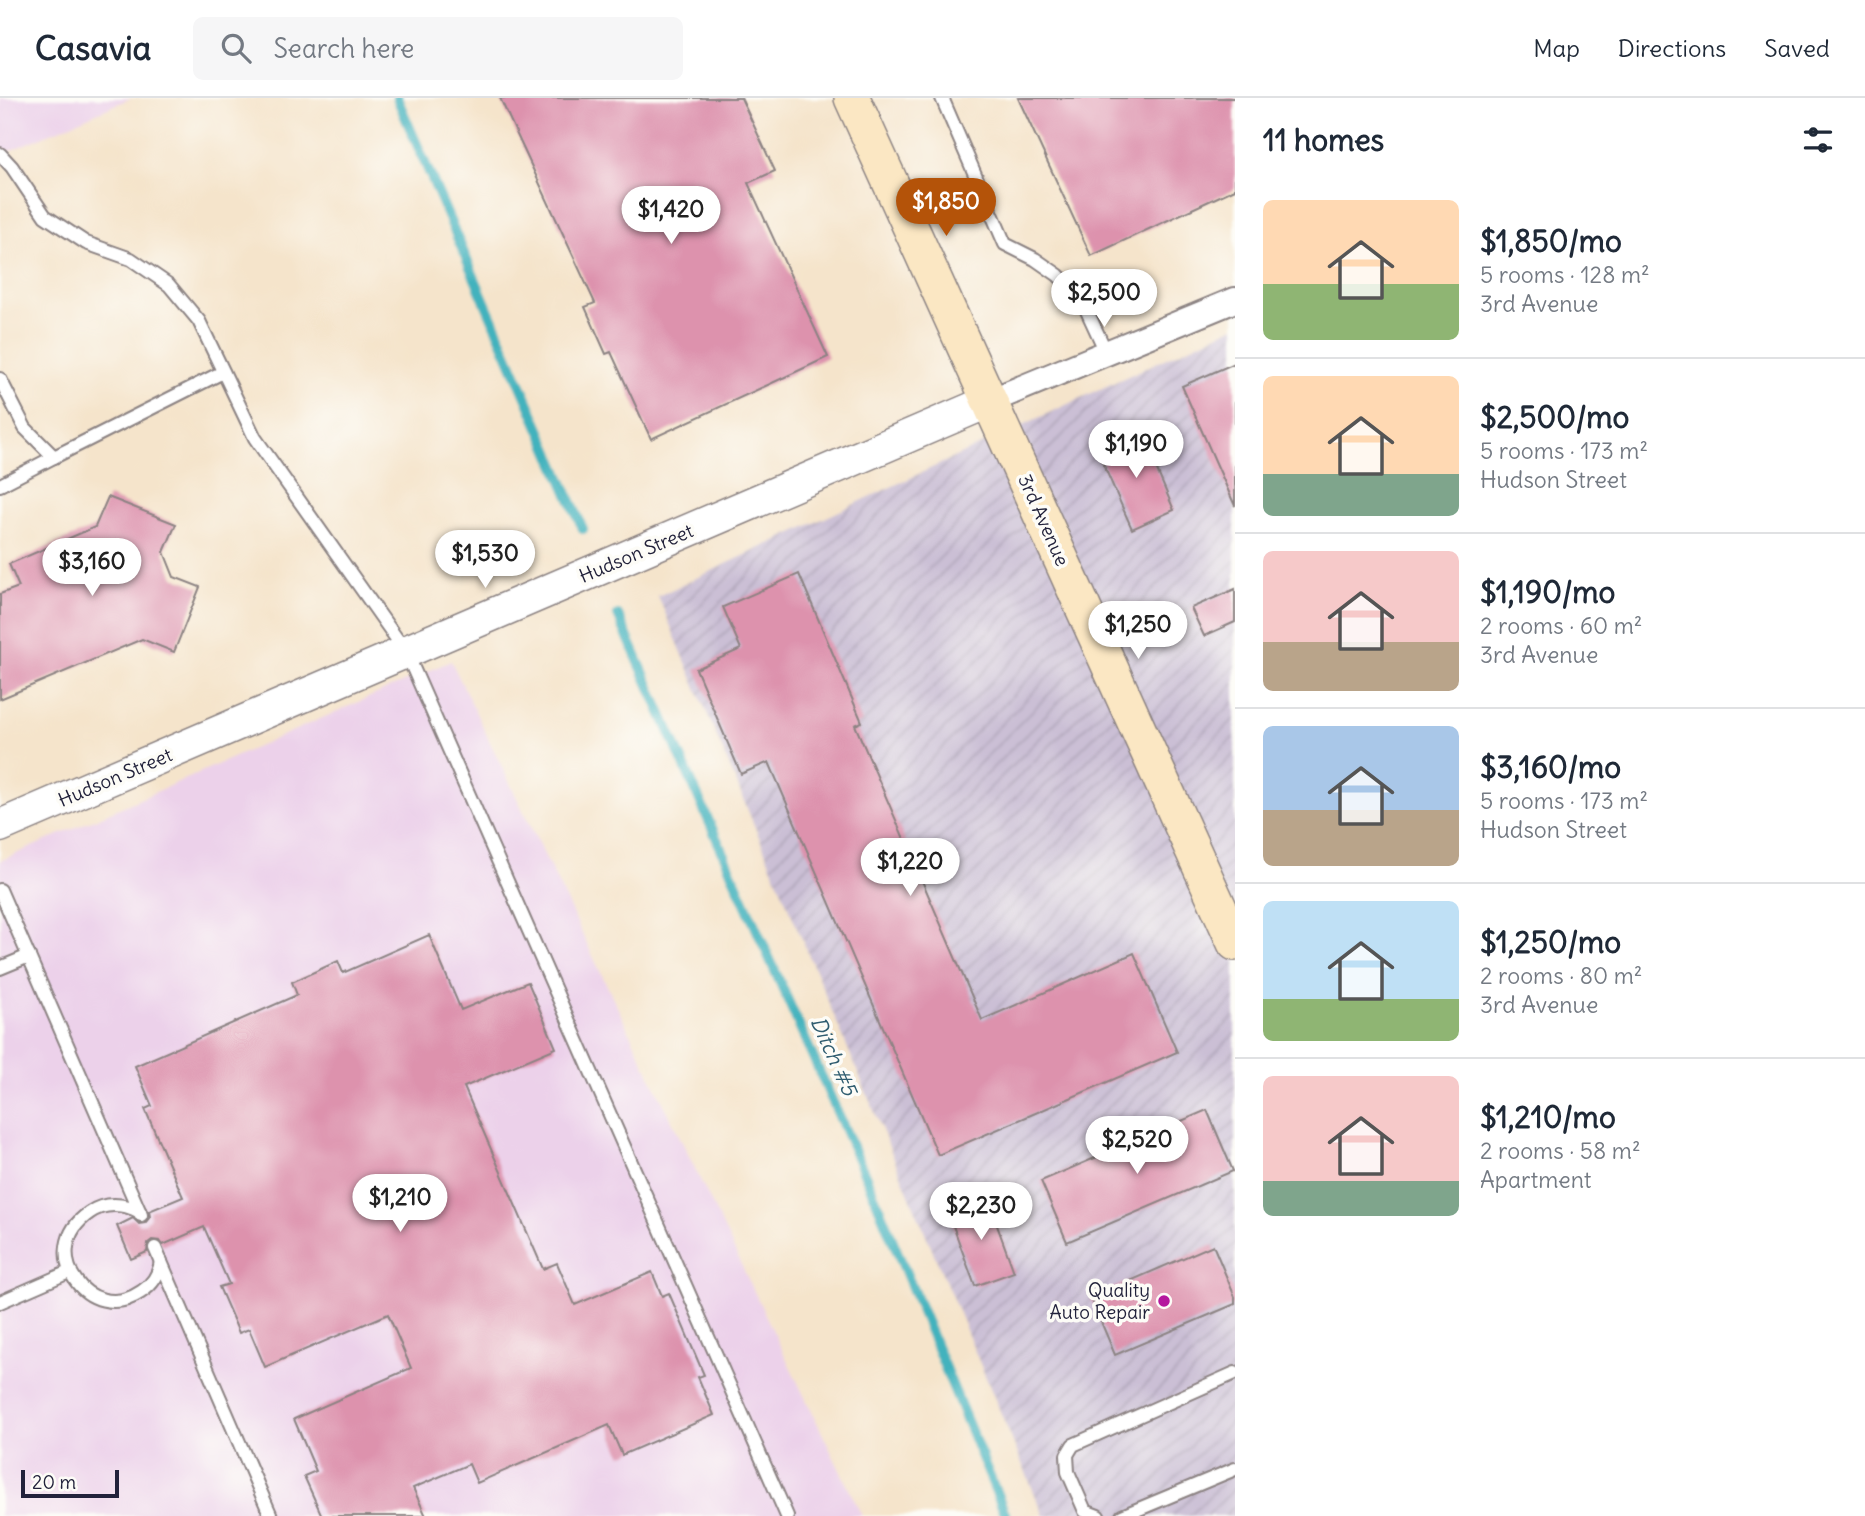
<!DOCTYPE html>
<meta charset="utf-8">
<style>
body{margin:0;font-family:Delius,sans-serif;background:#f6f6f7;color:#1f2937;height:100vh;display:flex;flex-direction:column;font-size:26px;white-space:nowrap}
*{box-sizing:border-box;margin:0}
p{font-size:23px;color:#747a83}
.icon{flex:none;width:38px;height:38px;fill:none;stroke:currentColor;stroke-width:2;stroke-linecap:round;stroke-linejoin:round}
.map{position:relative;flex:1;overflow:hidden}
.side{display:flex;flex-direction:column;background:#fff;width:630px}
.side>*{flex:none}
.scale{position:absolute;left:21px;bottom:18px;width:98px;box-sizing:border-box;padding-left:7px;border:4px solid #22223b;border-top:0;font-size:19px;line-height:24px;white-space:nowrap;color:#22223b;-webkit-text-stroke:5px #fdfcf7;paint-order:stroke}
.price{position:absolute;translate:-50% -60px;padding:0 16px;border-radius:24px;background:#fff;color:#222;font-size:23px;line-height:46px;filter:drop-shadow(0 2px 4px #0008)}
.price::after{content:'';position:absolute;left:50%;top:42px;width:21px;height:16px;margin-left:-10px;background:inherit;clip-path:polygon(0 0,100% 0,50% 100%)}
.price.active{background:#b45309;color:#fff}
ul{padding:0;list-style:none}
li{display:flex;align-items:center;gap:21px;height:175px;padding:0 28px}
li+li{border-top:2px solid #e0e1e3}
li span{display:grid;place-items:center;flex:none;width:196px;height:140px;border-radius:10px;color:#555}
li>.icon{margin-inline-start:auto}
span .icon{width:84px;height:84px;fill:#fffc;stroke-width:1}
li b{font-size:30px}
h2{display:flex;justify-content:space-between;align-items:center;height:84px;padding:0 28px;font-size:30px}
header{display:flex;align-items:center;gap:42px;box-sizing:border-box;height:98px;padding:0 35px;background:#fff;border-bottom:2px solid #e0e1e3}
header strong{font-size:33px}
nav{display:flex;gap:38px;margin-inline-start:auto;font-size:24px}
.search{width:490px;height:63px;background:#f6f6f7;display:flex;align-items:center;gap:18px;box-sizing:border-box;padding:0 24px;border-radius:10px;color:#747a83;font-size:26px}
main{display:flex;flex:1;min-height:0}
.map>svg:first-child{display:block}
.built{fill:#ecd1ea}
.industrial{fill:url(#industrial-furrows)}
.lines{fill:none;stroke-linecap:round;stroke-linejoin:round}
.stream{stroke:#43b2bd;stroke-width:10}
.building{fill:#dd92ad}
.service-casing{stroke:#8c8383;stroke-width:16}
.minor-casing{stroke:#8c8383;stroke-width:28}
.tertiary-casing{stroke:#8c8383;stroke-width:35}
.secondary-casing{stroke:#8c8383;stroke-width:38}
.service{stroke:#fff;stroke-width:12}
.minor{stroke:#fff;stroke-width:24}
.tertiary{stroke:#fff;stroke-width:32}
.secondary{stroke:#fbe7c3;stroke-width:35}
.poi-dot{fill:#b5179e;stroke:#fdfcf7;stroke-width:2.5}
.labels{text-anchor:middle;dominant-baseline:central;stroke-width:7;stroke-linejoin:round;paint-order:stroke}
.street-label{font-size:19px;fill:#22223b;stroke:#fdfcf7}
.poi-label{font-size:19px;fill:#22223b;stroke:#fdfcf7;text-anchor:end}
.water-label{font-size:21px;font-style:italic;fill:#2f5c6f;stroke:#fdfcf7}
</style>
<header>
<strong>Casavia</strong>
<div class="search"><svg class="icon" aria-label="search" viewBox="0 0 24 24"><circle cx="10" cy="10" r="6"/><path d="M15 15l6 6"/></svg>Search here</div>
<nav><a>Map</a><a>Directions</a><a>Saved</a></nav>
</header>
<main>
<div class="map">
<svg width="1235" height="1418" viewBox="0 0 1235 1418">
<defs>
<pattern id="industrial-furrows" width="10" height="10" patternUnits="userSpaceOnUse" patternTransform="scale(1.75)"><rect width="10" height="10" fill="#cbbfd5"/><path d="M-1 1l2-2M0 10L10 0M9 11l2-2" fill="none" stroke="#aea4b8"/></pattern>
</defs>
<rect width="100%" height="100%" fill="#fdfcf7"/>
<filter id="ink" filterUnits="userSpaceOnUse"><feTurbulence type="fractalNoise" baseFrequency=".0143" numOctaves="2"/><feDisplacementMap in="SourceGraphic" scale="14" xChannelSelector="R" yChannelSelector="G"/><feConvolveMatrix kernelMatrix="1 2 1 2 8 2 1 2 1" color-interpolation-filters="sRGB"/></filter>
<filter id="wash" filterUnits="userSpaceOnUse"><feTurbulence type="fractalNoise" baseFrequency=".00686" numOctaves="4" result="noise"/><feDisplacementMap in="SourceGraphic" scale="28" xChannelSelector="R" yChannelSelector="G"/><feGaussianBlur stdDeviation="1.57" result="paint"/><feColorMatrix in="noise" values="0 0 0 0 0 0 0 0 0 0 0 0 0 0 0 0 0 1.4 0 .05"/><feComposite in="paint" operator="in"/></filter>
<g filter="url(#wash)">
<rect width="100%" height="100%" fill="#f5e4cb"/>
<g class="built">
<polygon points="0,0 131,0 0,57"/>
<polygon points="451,563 862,1418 0,1418 0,763"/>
</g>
<polygon class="industrial" points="1235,228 1235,1418 1044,1418 658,498"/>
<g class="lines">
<g class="stream">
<polyline points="397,0 583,431"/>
<polyline points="618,517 876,1102 1006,1418"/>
</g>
</g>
<g id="blocks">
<g class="building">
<polygon points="500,0 741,0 775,73 748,85 828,259 651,341 611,254 606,256 585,209 595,205"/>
<polygon points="1018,0 1235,0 1235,91 1091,158"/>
<polygon points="1235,265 1235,408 1182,288"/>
<polygon points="1140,333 1174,412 1132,431 1097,352"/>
<polygon points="108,399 176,426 164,454 174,479 200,489 174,554 142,541 0,601 0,496 19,489 9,466 95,429"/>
<polygon points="799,476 862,624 855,627 982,922 1134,855 1177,954 938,1057 769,664 741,676 696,571 741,551 723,509"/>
<polygon points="1235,491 1235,524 1204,538 1191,510"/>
<polygon points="429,837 461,912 528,884 556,950 464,989 543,1171 557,1165 575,1207 652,1174 662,1198 669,1195 704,1277 698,1279 714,1317 622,1357 609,1327 477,1385 469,1366 413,1390 426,1418 322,1418 304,1378 316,1373 294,1321 411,1270 388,1216 265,1269 249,1231 239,1235 219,1189 229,1186 204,1129 163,1147 160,1143 152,1142 148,1145 147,1154 131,1161 117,1128 133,1120 139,1126 145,1125 150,1119 149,1113 183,1099 145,1011 152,1008 135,968 297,897 292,884 338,863 343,875"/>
<polygon points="1207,1012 1233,1073 1067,1144 1041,1083"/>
<polygon points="987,1100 1014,1174 975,1188 948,1114"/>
<polygon points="1213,1147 1235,1199 1235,1206 1115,1257 1091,1200"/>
</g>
</g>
</g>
<g filter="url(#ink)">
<use href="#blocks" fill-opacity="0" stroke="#8c8383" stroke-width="2"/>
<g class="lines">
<g class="service-casing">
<g id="service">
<polyline points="942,0 1005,146 1035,161 1058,177 1081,200 1106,254"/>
<polyline points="0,56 12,69 45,118 86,145 131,161 169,187 199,223 255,340 406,554 787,1418"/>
<polyline points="0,281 25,330 54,359 223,274"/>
<polyline points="0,387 54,359"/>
<polyline points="0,792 141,1117"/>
<polyline points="0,870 29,858"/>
<path d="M 140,1114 C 124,1105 104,1104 89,1115 C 35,1153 89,1229 141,1194 C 152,1187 159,1177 161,1163"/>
<polyline points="155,1150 271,1418"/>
<polyline points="0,1204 69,1174"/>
<polyline points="1098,1418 1085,1413 1068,1374 1067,1357 1073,1347 1235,1275"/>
<polyline points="1122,1418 1235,1371"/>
</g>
</g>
<g class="minor-casing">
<polyline id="minor" points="990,303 1235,202"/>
</g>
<g class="tertiary-casing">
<polyline id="tertiary" points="0,728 990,303"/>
</g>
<g class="secondary-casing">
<polyline id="secondary" points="852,0 1235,845"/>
</g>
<use href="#service" class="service"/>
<use href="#minor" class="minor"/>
<use href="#tertiary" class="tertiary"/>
<use href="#secondary" class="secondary"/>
</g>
</g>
<circle class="poi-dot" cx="1164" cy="1203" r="7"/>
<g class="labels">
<g class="street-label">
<text transform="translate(1044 422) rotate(66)">3rd Avenue</text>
<text transform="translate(636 455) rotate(-23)">Hudson Street</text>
<text transform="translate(115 679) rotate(-23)">Hudson Street</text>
</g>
<g class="poi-label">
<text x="1150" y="1192">Quality<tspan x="1150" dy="22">Auto Repair</tspan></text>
</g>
<g class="water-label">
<text transform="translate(834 958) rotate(66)">Ditch #5</text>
</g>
</g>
</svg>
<div class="scale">20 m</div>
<b class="price active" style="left:946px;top:140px">$1,850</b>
<b class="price" style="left:671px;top:148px">$1,420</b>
<b class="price" style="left:1104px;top:231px">$2,500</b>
<b class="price" style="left:1136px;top:382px">$1,190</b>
<b class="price" style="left:485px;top:492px">$1,530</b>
<b class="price" style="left:92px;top:500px">$3,160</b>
<b class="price" style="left:1138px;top:563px">$1,250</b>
<b class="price" style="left:910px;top:800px">$1,220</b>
<b class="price" style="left:1137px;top:1078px">$2,520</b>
<b class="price" style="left:400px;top:1136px">$1,210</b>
<b class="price" style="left:981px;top:1144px">$2,230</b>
</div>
<section class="side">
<h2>11 homes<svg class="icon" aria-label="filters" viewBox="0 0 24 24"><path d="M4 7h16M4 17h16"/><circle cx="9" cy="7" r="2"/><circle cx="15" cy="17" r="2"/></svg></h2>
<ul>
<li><span style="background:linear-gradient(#ffd9b3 60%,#8fb573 0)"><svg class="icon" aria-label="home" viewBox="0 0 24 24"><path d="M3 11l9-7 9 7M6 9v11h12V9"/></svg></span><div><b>$1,850/mo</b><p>5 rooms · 128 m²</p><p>3rd Avenue</p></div></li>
<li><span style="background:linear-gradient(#ffd9b3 70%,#7fa58c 0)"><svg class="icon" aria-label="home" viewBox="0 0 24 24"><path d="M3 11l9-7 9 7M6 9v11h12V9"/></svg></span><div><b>$2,500/mo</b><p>5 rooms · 173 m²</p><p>Hudson Street</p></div></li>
<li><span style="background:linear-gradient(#f6c9c9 65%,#b9a48a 0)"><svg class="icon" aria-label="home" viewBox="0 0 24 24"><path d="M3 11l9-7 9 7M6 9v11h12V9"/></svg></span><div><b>$1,190/mo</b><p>2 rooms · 60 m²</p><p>3rd Avenue</p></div></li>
<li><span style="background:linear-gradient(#a9c7e8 60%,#b9a48a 0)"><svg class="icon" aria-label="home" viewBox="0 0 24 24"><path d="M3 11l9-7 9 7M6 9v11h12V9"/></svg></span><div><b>$3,160/mo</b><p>5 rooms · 173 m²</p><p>Hudson Street</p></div></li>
<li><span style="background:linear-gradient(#bfe0f5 70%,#8fb573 0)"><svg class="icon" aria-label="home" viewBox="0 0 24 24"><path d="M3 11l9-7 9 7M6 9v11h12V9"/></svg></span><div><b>$1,250/mo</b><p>2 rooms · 80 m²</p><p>3rd Avenue</p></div></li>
<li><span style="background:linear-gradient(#f6c9c9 75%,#7fa58c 0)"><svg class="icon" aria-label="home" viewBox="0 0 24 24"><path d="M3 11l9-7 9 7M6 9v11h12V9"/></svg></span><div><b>$1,210/mo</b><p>2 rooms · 58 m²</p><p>Apartment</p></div></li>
</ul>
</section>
</main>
